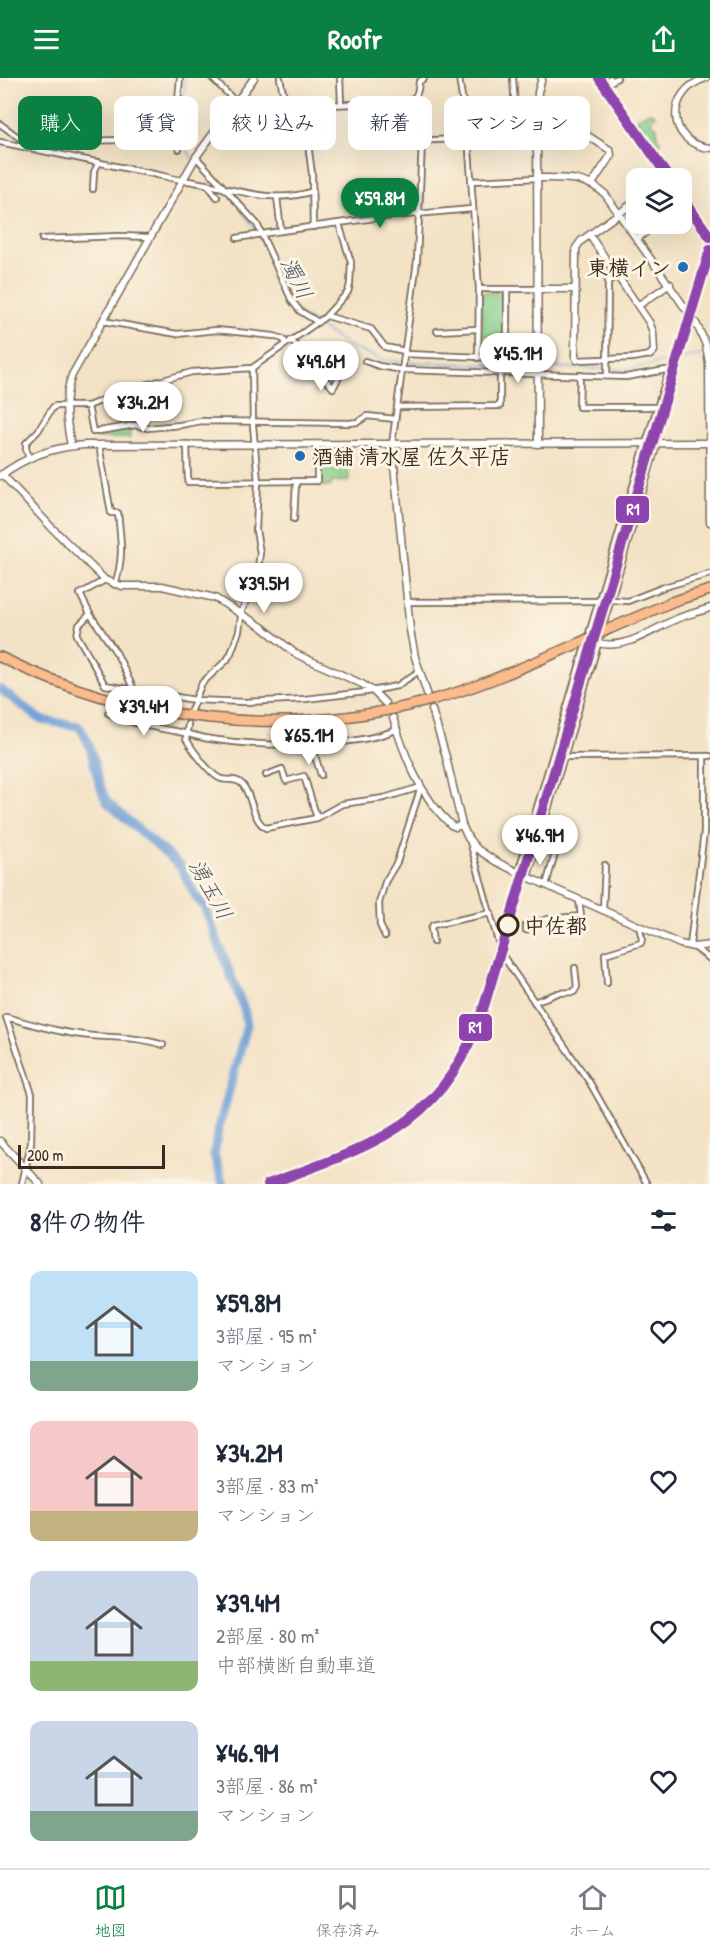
<!DOCTYPE html>
<html lang="ja">
<meta charset="utf-8">
<style>
body{margin:0;font-family:"Patrick Hand","Klee One",sans-serif;background:#f2f2f3;color:#1f2937;height:100vh;display:flex;flex-direction:column;font-size:22px;white-space:nowrap}
*{box-sizing:border-box;margin:0}
p{font-size:20px;color:#747a83}
.icon{flex:none;width:33px;height:33px;fill:none;stroke:currentColor;stroke-width:2;stroke-linecap:round;stroke-linejoin:round}
.map{position:relative;height:1106px;overflow:hidden}
.side{display:flex;flex-direction:column;background:#fff;flex:1}
.side>*{flex:none}
.hud{position:absolute;left:18px;top:18px;width:675px;height:54px;display:flex;gap:12px}
.fabs{position:absolute;left:626px;top:90px;display:grid;gap:12px}
.fabs a{display:grid;place-items:center;width:66px;height:66px;border-radius:12px;background:#fff;box-shadow:0 6px 24px #0002;font-size:30px}
.scale{position:absolute;left:18px;bottom:15px;width:147px;box-sizing:border-box;padding-left:6px;border:3px solid #3b2a1e;border-top:0;font-size:16px;line-height:21px;white-space:nowrap;color:#3b2a1e;-webkit-text-stroke:4px #fcf5e5;paint-order:stroke}
.price{position:absolute;translate:-50% -51px;padding:0 14px;border-radius:21px;background:#fff;color:#222;font-size:20px;line-height:39px;filter:drop-shadow(0 2px 3px #0008)}
.price::after{content:'';position:absolute;left:50%;top:36px;width:18px;height:14px;margin-left:-9px;background:inherit;clip-path:polygon(0 0,100% 0,50% 100%)}
.price.current{background:#0b8043;color:#fff}
ul{padding:0;list-style:none}
li{display:flex;align-items:center;gap:18px;height:150px;padding:0 30px}
li span{display:grid;place-items:center;flex:none;width:168px;height:120px;border-radius:12px;color:#555}
li>.icon{margin-inline-start:auto}
span .icon{width:72px;height:72px;fill:#fffc;stroke-width:1}
li b{font-size:26px}
h2{display:flex;justify-content:space-between;align-items:center;height:72px;padding:0 30px;font-size:26px}
.chip{padding:0 21px;border-radius:12px;background:#fff;box-shadow:0 6px 24px #0002;font-size:21px;line-height:54px}
.chip.current{background:#0b8043;color:#fff}
header{display:flex;justify-content:space-between;align-items:center;height:78px;padding:0 30px;background:#0b8043;color:#fff;font-size:27px;font-weight:800}
.tab-bar{display:flex;justify-content:space-around;align-items:center;height:84px;border-top:2px solid #e0e1e3;background:#fff;font-size:16px;color:#747a83}
.tab-bar a{display:grid;justify-items:center;gap:3px}
.tab-bar .current{color:#0b8043}
.map>svg:first-child{display:block}
.green{fill:#83cc88;stroke:#5f7b53;stroke-width:1.5}
.lines{fill:none;stroke-linecap:round;stroke-linejoin:round}
.stream{stroke:#6c9dd6;stroke-width:1.5}
.river{stroke:#6c9dd6;stroke-width:9}
.minor-casing{stroke:#7b6a58;stroke-width:8}
.tertiary-casing{stroke:#7b6a58;stroke-width:9}
.motorway-casing{stroke:#7b6a58;stroke-width:12}
.minor{stroke:#fff;stroke-width:4.5}
.tertiary{stroke:#fff;stroke-width:6}
.motorway{stroke:#fbbb8c;stroke-width:9}
.motorway-bridge-casing{stroke:#7b6a58;stroke-width:12;stroke-linecap:butt}
.motorway-bridge{stroke:#fbbb8c;stroke-width:9}
.rail-1-casing{stroke:#fcf5e5;stroke-width:15}
.rail-1{stroke:#8e44ad;stroke-width:10}
.poi-dot{fill:#1f6fb2;stroke:#fcf5e5;stroke-width:2}
.stop-dot{fill:#fcf5e5;stroke:#3b2a1e;stroke-width:3}
.labels{text-anchor:middle;dominant-baseline:central;stroke-width:6;stroke-linejoin:round;paint-order:stroke}
.poi-label{font-size:21px;font-weight:bold;fill:#3b2a1e;stroke:#fcf5e5;text-anchor:end}
.stop-label{font-size:21px;font-weight:bold;fill:#3b2a1e;stroke:#fcf5e5;text-anchor:start}
.water-label{font-size:22px;font-style:italic;fill:#4f5868;stroke:#fcf5e5}
.line-badge{stroke:#fcf5e5;stroke-width:2}
.badge-label{font-size:16px;text-anchor:middle;font-weight:bold;fill:#fff}
</style>
<header><svg class="icon" aria-label="menu" viewBox="0 0 24 24"><path d="M4 6h16M4 12h16M4 18h16"/></svg>Roofr<svg class="icon" aria-label="share" viewBox="0 0 24 24"><path d="M12 15V3M7 8l5-5 5 5M5 13v7h14v-7"/></svg></header>
<div class="map">
<svg width="710" height="1106" viewBox="0 0 710 1106">
<rect width="100%" height="100%" fill="#fcf5e5"/>
<filter id="ink" filterUnits="userSpaceOnUse"><feTurbulence type="fractalNoise" baseFrequency=".0167" numOctaves="2"/><feDisplacementMap in="SourceGraphic" scale="12" xChannelSelector="R" yChannelSelector="G"/><feConvolveMatrix kernelMatrix="1 2 1 2 8 2 1 2 1" color-interpolation-filters="sRGB"/></filter>
<filter id="wash" filterUnits="userSpaceOnUse"><feTurbulence type="fractalNoise" baseFrequency=".008" numOctaves="4" result="noise"/><feDisplacementMap in="SourceGraphic" scale="24" xChannelSelector="R" yChannelSelector="G"/><feGaussianBlur stdDeviation="1.35" result="paint"/><feColorMatrix in="noise" values="0 0 0 0 0 0 0 0 0 0 0 0 0 0 0 0 0 1.4 0 .05"/><feComposite in="paint" operator="in"/></filter>
<g filter="url(#wash)">
<rect width="100%" height="100%" fill="#f3e2c5"/>
<g class="green">
<polygon points="651,34 656,37 652,40 651,44 657,49 657,58 661,66 656,70 636,42 646,35"/>
<polygon points="483,214 502,214 505,216 505,258 481,258 481,216"/>
<polygon points="130,349 130,360 97,360 96,355"/>
<polygon points="348,387 349,403 332,404 331,408 319,408 319,388"/>
</g>
<g class="lines">
<g class="stream">
<polyline points="185,0 181,61 192,80"/>
<polyline points="195,84 211,99"/>
<polyline points="243,134 258,154"/>
<polyline points="260,158 284,213 296,234 351,269 380,281 401,284"/>
<polyline points="406,284 536,289"/>
<polyline points="541,289 605,291"/>
<polyline points="610,291 633,290 705,276"/>
</g>
<path class="river" d="M 0,611 L 41,642 L 78,648 C 96,668 93,700 107,724 L 180,788 L 196,819 L 204,828 L 245,934 L 247,947 L 217,1057 L 214,1077 L 223,1106"/>
</g>
</g>
<g filter="url(#ink)">
<g class="lines">
<g class="minor-casing">
<g id="minor">
<polyline points="212,0 236,24"/>
<polyline points="280,0 286,29"/>
<polyline points="340,0 341,25"/>
<polyline points="459,0 468,58 479,211 478,280"/>
<polyline points="513,0 516,45"/>
<polyline points="610,0 612,3 617,0"/>
<polyline points="404,24 409,59 412,63 458,61 507,45 537,45"/>
<polyline points="303,28 312,96 313,149"/>
<path d="M 226,38 L 303,28 L 404,24 C 416,21 418,17 419,4 L 424,0"/>
<polyline points="0,46 21,61 40,64 120,62 133,57 149,55 177,38"/>
<path d="M 0,64 L 163,98 C 178,102 191,103 205,106 C 241,113 276,126 313,113"/>
<polyline points="179,71 175,56 180,0"/>
<polyline points="196,79 257,146 292,223 300,233 318,244"/>
<polyline points="472,103 538,100"/>
<polyline points="208,107 217,119"/>
<polyline points="93,111 94,94 99,84"/>
<polyline points="277,119 281,153 382,139 472,131"/>
<polyline points="237,160 281,153"/>
<polyline points="42,161 119,158 150,159"/>
<polyline points="479,211 538,211"/>
<polyline points="327,238 371,251 385,269 405,273"/>
<polyline points="103,243 177,256 217,252 274,258 283,261 286,265"/>
<polyline points="437,253 478,251"/>
<polyline points="291,262 333,310 349,281"/>
<polyline points="405,276 507,280 507,211"/>
<polyline points="577,282 632,280 650,277"/>
<polyline points="365,283 379,288 403,292 626,299 666,292 668,295 644,371 532,746 532,750 518,794"/>
<polyline points="580,297 579,329 658,329"/>
<polyline points="607,298 608,203 617,198"/>
<polyline points="88,328 130,311 192,294 252,290 325,239 348,214 350,206 351,184 339,146"/>
<polyline points="397,329 500,328 500,295"/>
<polyline points="187,366 188,404 317,403 317,366"/>
<polyline points="392,366 417,183 422,63"/>
<path d="M 99,367 L 111,435 L 118,435 C 121,463 124,479 115,507"/>
<polyline points="29,380 26,370 26,365 38,353 53,329 56,328 88,328 93,354 135,347 148,350 180,347 201,343 349,345 358,344 367,338 395,341"/>
<polyline points="294,441 296,404"/>
<polyline points="105,502 80,516 90,536 117,576 134,612"/>
<polyline points="612,522 628,523 664,509 710,496"/>
<polyline points="407,524 599,523"/>
<polyline points="90,536 79,547 77,557 105,607 195,622 245,624 305,621 366,614 397,608 419,593"/>
<polyline points="601,555 657,366"/>
<polyline points="191,632 202,605 227,582 231,575 239,553 242,532 253,510 257,496 260,475 256,452 258,404 253,347 252,290"/>
<path d="M 108,635 C 129,645 152,649 174,653 C 186,655 198,659 210,661 C 261,669 348,671 396,652"/>
<path d="M 188,646 L 186,661 C 192,671 209,695 219,700 C 227,704 235,699 242,706 C 253,718 251,741 266,750 L 317,740 L 342,726 L 384,720 L 421,709"/>
<polyline points="311,665 321,697"/>
<polyline points="564,679 710,678"/>
<polyline points="266,697 282,691 286,703 304,698 317,740"/>
<polyline points="470,764 499,867 505,881 590,1005 647,1106"/>
<polyline points="538,767 556,772 546,807"/>
<polyline points="528,798 599,563"/>
<polyline points="603,832 605,787"/>
<polyline points="526,852 526,847 548,841 581,838 579,822"/>
<polyline points="385,858 380,847 379,825 385,804 397,784 421,709"/>
<polyline points="433,864 431,850 433,847 491,835"/>
<polyline points="690,867 704,754 704,678"/>
<polyline points="694,869 710,881"/>
<polyline points="607,905 605,876 641,865 642,861 639,848"/>
<polyline points="534,924 558,915 574,914 577,909 575,890"/>
<path d="M 22,1106 L 31,1065 L 32,1016 L 6,939 C 35,947 64,956 93,958 C 117,960 140,959 163,967"/>
</g>
</g>
<g class="tertiary-casing">
<g id="tertiary">
<path d="M 706,0 C 665,13 666,65 710,70"/>
<polyline points="537,45 571,47 610,72 611,77 592,106"/>
<path d="M 538,100 C 563,100 585,98 605,116 L 697,247 L 706,267 L 709,285 L 710,444"/>
<polyline points="590,158 649,244 653,254 654,273 650,277"/>
<polyline points="638,160 656,146"/>
<polyline points="538,211 575,211"/>
<polyline points="639,227 670,206"/>
<polyline points="577,282 575,278 576,170 581,163 636,123"/>
<polyline points="392,366 410,552 415,579 427,615"/>
<polyline points="538,366 537,45 538,14 542,0"/>
<path d="M 71,368 C 66,342 63,322 72,297 L 196,79 L 254,0"/>
<polyline points="2,396 52,450 105,502 122,508 162,508 215,520 262,549 296,576 362,606 373,613 385,625"/>
<path d="M 0,398 C 25,379 53,369 84,367 L 710,365"/>
<path d="M 598,565 C 625,572 650,553 674,542 C 685,537 698,534 710,530"/>
<polyline points="432,632 446,679 462,747 468,760 477,771 495,783 523,797 680,866 694,869 710,867"/>
<path d="M 393,640 C 405,679 420,718 451,747 L 456,749 L 462,747"/>
<polyline points="0,1063 40,1106"/>
</g>
</g>
<g class="motorway-casing">
<g id="motorway">
<polyline points="609,551 674,523 710,512"/>
<path d="M 0,579 C 132,644 281,661 424,624 C 479,610 530,586 581,564"/>
</g>
</g>
<use href="#minor" class="minor"/>
<use href="#tertiary" class="tertiary"/>
<use href="#motorway" class="motorway"/>
<g class="motorway-bridge-casing">
<polyline id="motorway-bridge" points="581,564 609,551"/>
</g>
<use href="#motorway-bridge" class="motorway-bridge"/>
<g class="rail-1-casing">
<g id="rail-1">
<polyline points="599,0 669,100"/>
<polyline points="681,118 710,159"/>
<path d="M 268,1106 C 379,1065 444,1048 485,925 L 710,172"/>
</g>
</g>
<use href="#rail-1" class="rail-1"/>
</g>
</g>
<g class="poi-dot">
<circle cx="683" cy="189" r="6"/>
<circle cx="300" cy="378" r="6"/>
</g>
<circle class="stop-dot" cx="508" cy="847" r="10"/>
<g class="labels">
<g class="poi-label">
<text x="671" y="189">東横イン</text>
<text x="312" y="378" text-anchor="start">酒舗 清水屋 佐久平店</text>
</g>
<g class="stop-label">
<text x="524" y="847">中佐都</text>
</g>
<g class="water-label">
<text transform="translate(297 200) rotate(63)">濁川</text>
<text transform="translate(211 811) rotate(61)">湧玉川</text>
</g>
</g>
<g class="line-badge">
<rect x="615" y="417" width="35" height="29" rx="6" fill="#8e44ad"/>
<rect x="458" y="935" width="35" height="29" rx="6" fill="#8e44ad"/>
</g>
<g class="badge-label">
<text x="633" y="437">R1</text>
<text x="475" y="955">R1</text>
</g>
</svg>
<div class="fabs">
<a><svg class="icon" aria-label="layers" viewBox="0 0 24 24"><path d="M12 4l9 5-9 5-9-5zM3 14l9 5 9-5"/></svg></a>
</div>
<div class="scale">200 m</div>
<b class="price current" style="left:380px;top:151px">¥59.8M</b>
<b class="price" style="left:518px;top:306px">¥45.1M</b>
<b class="price" style="left:321px;top:314px">¥49.6M</b>
<b class="price" style="left:143px;top:355px">¥34.2M</b>
<b class="price" style="left:264px;top:536px">¥39.5M</b>
<b class="price" style="left:144px;top:659px">¥39.4M</b>
<b class="price" style="left:309px;top:688px">¥65.1M</b>
<b class="price" style="left:540px;top:788px">¥46.9M</b>
<div class="hud">
<a class="chip current">購入</a>
<a class="chip">賃貸</a>
<a class="chip">絞り込み</a>
<a class="chip">新着</a>
<a class="chip">マンション</a>
</div>
</div>
<section class="side">
<h2>8件の物件<svg class="icon" aria-label="filters" viewBox="0 0 24 24"><path d="M4 7h16M4 17h16"/><circle cx="9" cy="7" r="2"/><circle cx="15" cy="17" r="2"/></svg></h2>
<ul>
<li><span style="background:linear-gradient(#bfe0f5 75%,#7fa58c 0)"><svg class="icon" aria-label="home" viewBox="0 0 24 24"><path d="M3 11l9-7 9 7M6 9v11h12V9"/></svg></span><div><b>¥59.8M</b><p>3部屋 · 95 m²</p><p>マンション</p></div><svg class="icon" aria-label="heart" viewBox="0 0 24 24"><path d="M12 20l-8-8c-3-5 5-10 8-4 3-6 11-1 8 4z"/></svg></li>
<li><span style="background:linear-gradient(#f6c9c9 75%,#c2b280 0)"><svg class="icon" aria-label="home" viewBox="0 0 24 24"><path d="M3 11l9-7 9 7M6 9v11h12V9"/></svg></span><div><b>¥34.2M</b><p>3部屋 · 83 m²</p><p>マンション</p></div><svg class="icon" aria-label="heart" viewBox="0 0 24 24"><path d="M12 20l-8-8c-3-5 5-10 8-4 3-6 11-1 8 4z"/></svg></li>
<li><span style="background:linear-gradient(#c9d6e8 75%,#8fb573 0)"><svg class="icon" aria-label="home" viewBox="0 0 24 24"><path d="M3 11l9-7 9 7M6 9v11h12V9"/></svg></span><div><b>¥39.4M</b><p>2部屋 · 80 m²</p><p>中部横断自動車道</p></div><svg class="icon" aria-label="heart" viewBox="0 0 24 24"><path d="M12 20l-8-8c-3-5 5-10 8-4 3-6 11-1 8 4z"/></svg></li>
<li><span style="background:linear-gradient(#c9d6e8 75%,#7fa58c 0)"><svg class="icon" aria-label="home" viewBox="0 0 24 24"><path d="M3 11l9-7 9 7M6 9v11h12V9"/></svg></span><div><b>¥46.9M</b><p>3部屋 · 86 m²</p><p>マンション</p></div><svg class="icon" aria-label="heart" viewBox="0 0 24 24"><path d="M12 20l-8-8c-3-5 5-10 8-4 3-6 11-1 8 4z"/></svg></li>
</ul>
</section>
<nav class="tab-bar">
<a class="current"><svg class="icon" aria-label="map" viewBox="0 0 24 24"><path d="M3 6l6-2 6 2 6-2v14l-6 2-6-2-6 2zM9 4v14M15 6v14"/></svg>地図</a>
<a><svg class="icon" aria-label="saved" viewBox="0 0 24 24"><path d="M7 4h10v16l-5-4-5 4z"/></svg>保存済み</a>
<a><svg class="icon" aria-label="home" viewBox="0 0 24 24"><path d="M3 11l9-7 9 7M6 9v11h12V9"/></svg>ホーム</a>
</nav>
